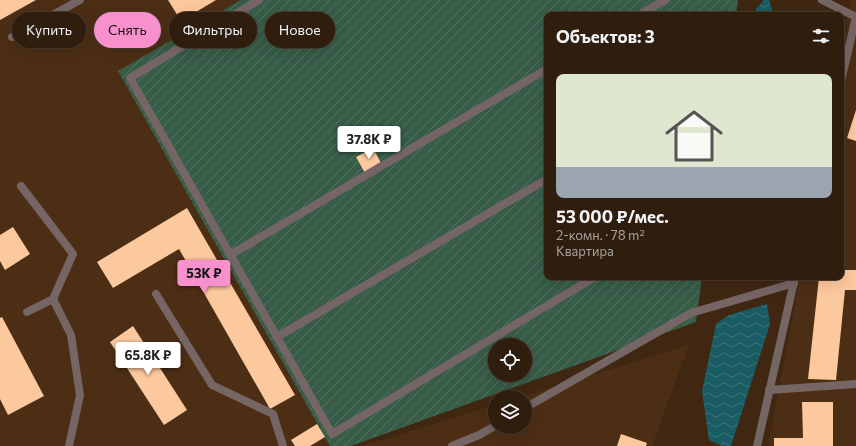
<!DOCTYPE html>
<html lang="ru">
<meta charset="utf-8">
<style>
body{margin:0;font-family:Commissioner,sans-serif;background:#372617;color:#f1f3f6;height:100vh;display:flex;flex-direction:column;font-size:15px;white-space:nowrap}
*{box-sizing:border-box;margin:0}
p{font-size:13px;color:#a7a29e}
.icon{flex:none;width:22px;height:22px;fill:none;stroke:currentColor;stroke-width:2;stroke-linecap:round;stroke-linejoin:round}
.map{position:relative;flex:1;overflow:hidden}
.panel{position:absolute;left:544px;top:12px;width:300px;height:268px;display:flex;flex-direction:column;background:#2f1d0e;border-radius:8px;box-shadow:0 4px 16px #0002,0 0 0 1px #4a3b2e}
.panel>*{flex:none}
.guide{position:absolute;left:12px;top:12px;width:380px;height:36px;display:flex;gap:8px}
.controls{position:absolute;left:488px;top:338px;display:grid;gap:8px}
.controls a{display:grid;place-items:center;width:44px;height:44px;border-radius:50%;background:#2f1d0e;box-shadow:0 4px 16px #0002,0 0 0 1px #4a3b2e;font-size:20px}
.price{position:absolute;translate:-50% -34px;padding:0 9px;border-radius:4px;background:#fff;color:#222;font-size:13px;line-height:26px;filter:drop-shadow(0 1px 2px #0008)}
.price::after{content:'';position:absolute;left:50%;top:24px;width:12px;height:9px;margin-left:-6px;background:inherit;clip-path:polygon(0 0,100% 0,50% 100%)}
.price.active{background:#f890cc;color:#111}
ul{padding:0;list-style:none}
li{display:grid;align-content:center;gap:8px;height:212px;padding:0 12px}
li+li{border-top:1px solid #4a3b2e}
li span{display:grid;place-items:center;height:124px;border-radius:8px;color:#555}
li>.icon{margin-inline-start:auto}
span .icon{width:72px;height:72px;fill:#fffc;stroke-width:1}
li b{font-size:17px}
h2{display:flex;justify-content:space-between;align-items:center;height:48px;padding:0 12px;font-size:17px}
.pill{padding:0 14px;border-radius:18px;background:#2f1d0e;box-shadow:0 4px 16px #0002,0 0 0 1px #4a3b2e;font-size:14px;line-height:36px}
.pill.active{background:#f890cc;color:#111}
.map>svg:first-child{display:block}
.built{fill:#4c2e14}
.garden{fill:url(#garden-furrows);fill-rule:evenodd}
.water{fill:url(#water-waves)}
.building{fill:#fcc89e}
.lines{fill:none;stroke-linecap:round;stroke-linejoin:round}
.lane{stroke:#766565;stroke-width:8}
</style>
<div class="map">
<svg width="856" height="446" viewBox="0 0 856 446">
<defs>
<pattern id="garden-furrows" width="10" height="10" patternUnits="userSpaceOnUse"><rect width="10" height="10" fill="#375c48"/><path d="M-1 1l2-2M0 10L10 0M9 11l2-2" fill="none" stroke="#547361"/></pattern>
<pattern id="water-waves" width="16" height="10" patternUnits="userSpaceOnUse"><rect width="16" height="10" fill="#1a5c63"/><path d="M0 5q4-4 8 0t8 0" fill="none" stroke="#3b7378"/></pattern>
</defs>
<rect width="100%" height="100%" fill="#3f2712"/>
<g class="built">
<polygon points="0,0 246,0 334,446 0,446"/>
<polygon points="851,0 856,0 856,446 768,446 800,277 841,277 841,56"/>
<polygon points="689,345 652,446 362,446 495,405 495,427 525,427 525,397 521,397"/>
</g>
<path class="garden" d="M 241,0 L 738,0 L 736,15 L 547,15 L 547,277 L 702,277 L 696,322 L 351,446 L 330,446 L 118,71 ZM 495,345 L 525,345 L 525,375 L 495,375 Z"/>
<g class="water">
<polygon points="764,0 769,0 774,15 755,15 756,9"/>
<polygon points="767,304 770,324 731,446 722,446 709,440 702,391 716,324 729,315"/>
</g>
<g class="building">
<polygon points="0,0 36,0 0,20"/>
<polygon points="168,0 216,0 181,21"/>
<polygon points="688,11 691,15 681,15"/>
<polygon points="856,110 856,141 847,138"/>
<polygon points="373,148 381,163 365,173 356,157"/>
<polygon points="187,208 295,395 270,409 179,249 113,288 97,262"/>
<polygon points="13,227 30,254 5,270 0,261 0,235"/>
<polygon points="841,270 856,270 856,290 845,290 836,380 808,379 819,277 841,277"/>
<polygon points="2,317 44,396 8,415 0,399 0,318"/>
<polygon points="133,326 187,410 164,425 110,342"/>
<polygon points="802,402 833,402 833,446 774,446 774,438 803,438"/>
<polygon points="317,424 325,437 310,446 295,446 291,440"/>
<polygon points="621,434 647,443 646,446 617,446"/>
</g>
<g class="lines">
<g class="lane">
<polyline points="259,0 130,78 332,434 595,277"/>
<polyline points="822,0 856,17"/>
<polyline points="639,15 665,0"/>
<polyline points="12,37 80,0"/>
<polyline points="841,81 856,17"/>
<polyline points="21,186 73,254 53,299"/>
<polyline points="230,255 547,69"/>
<polyline points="156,294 212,385 273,414 283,446"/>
<polyline points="27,312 53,299 71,335 80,395 69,446"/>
<polyline points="277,337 547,179"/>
<polyline points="769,390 856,384"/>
<polyline points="525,408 691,313 794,283"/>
<polyline points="452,446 479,435 495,426"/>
<polyline points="757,446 795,277"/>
</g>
</g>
</svg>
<div class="controls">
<a><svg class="icon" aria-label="locate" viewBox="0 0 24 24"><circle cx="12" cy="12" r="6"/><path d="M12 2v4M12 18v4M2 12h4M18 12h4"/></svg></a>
<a><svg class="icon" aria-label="layers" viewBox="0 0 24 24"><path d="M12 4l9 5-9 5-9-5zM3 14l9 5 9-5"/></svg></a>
</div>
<b class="price" style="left:369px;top:160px">37.8K ₽</b>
<b class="price active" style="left:204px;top:294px">53K ₽</b>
<b class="price" style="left:148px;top:376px">65.8K ₽</b>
<div class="guide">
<a class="pill">Купить</a>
<a class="pill active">Снять</a>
<a class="pill">Фильтры</a>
<a class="pill">Новое</a>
</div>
<section class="panel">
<h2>Объектов: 3<svg class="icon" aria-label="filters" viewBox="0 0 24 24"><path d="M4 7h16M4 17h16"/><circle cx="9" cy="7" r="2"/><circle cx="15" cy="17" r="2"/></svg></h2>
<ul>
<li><span style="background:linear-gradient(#dfe7d0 75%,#9aa5b1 0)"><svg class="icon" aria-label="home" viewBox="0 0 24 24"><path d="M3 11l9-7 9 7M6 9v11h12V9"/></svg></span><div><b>53 000 ₽/мес.</b><p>2-комн. · 78 m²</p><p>Квартира</p></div></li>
</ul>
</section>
</div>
